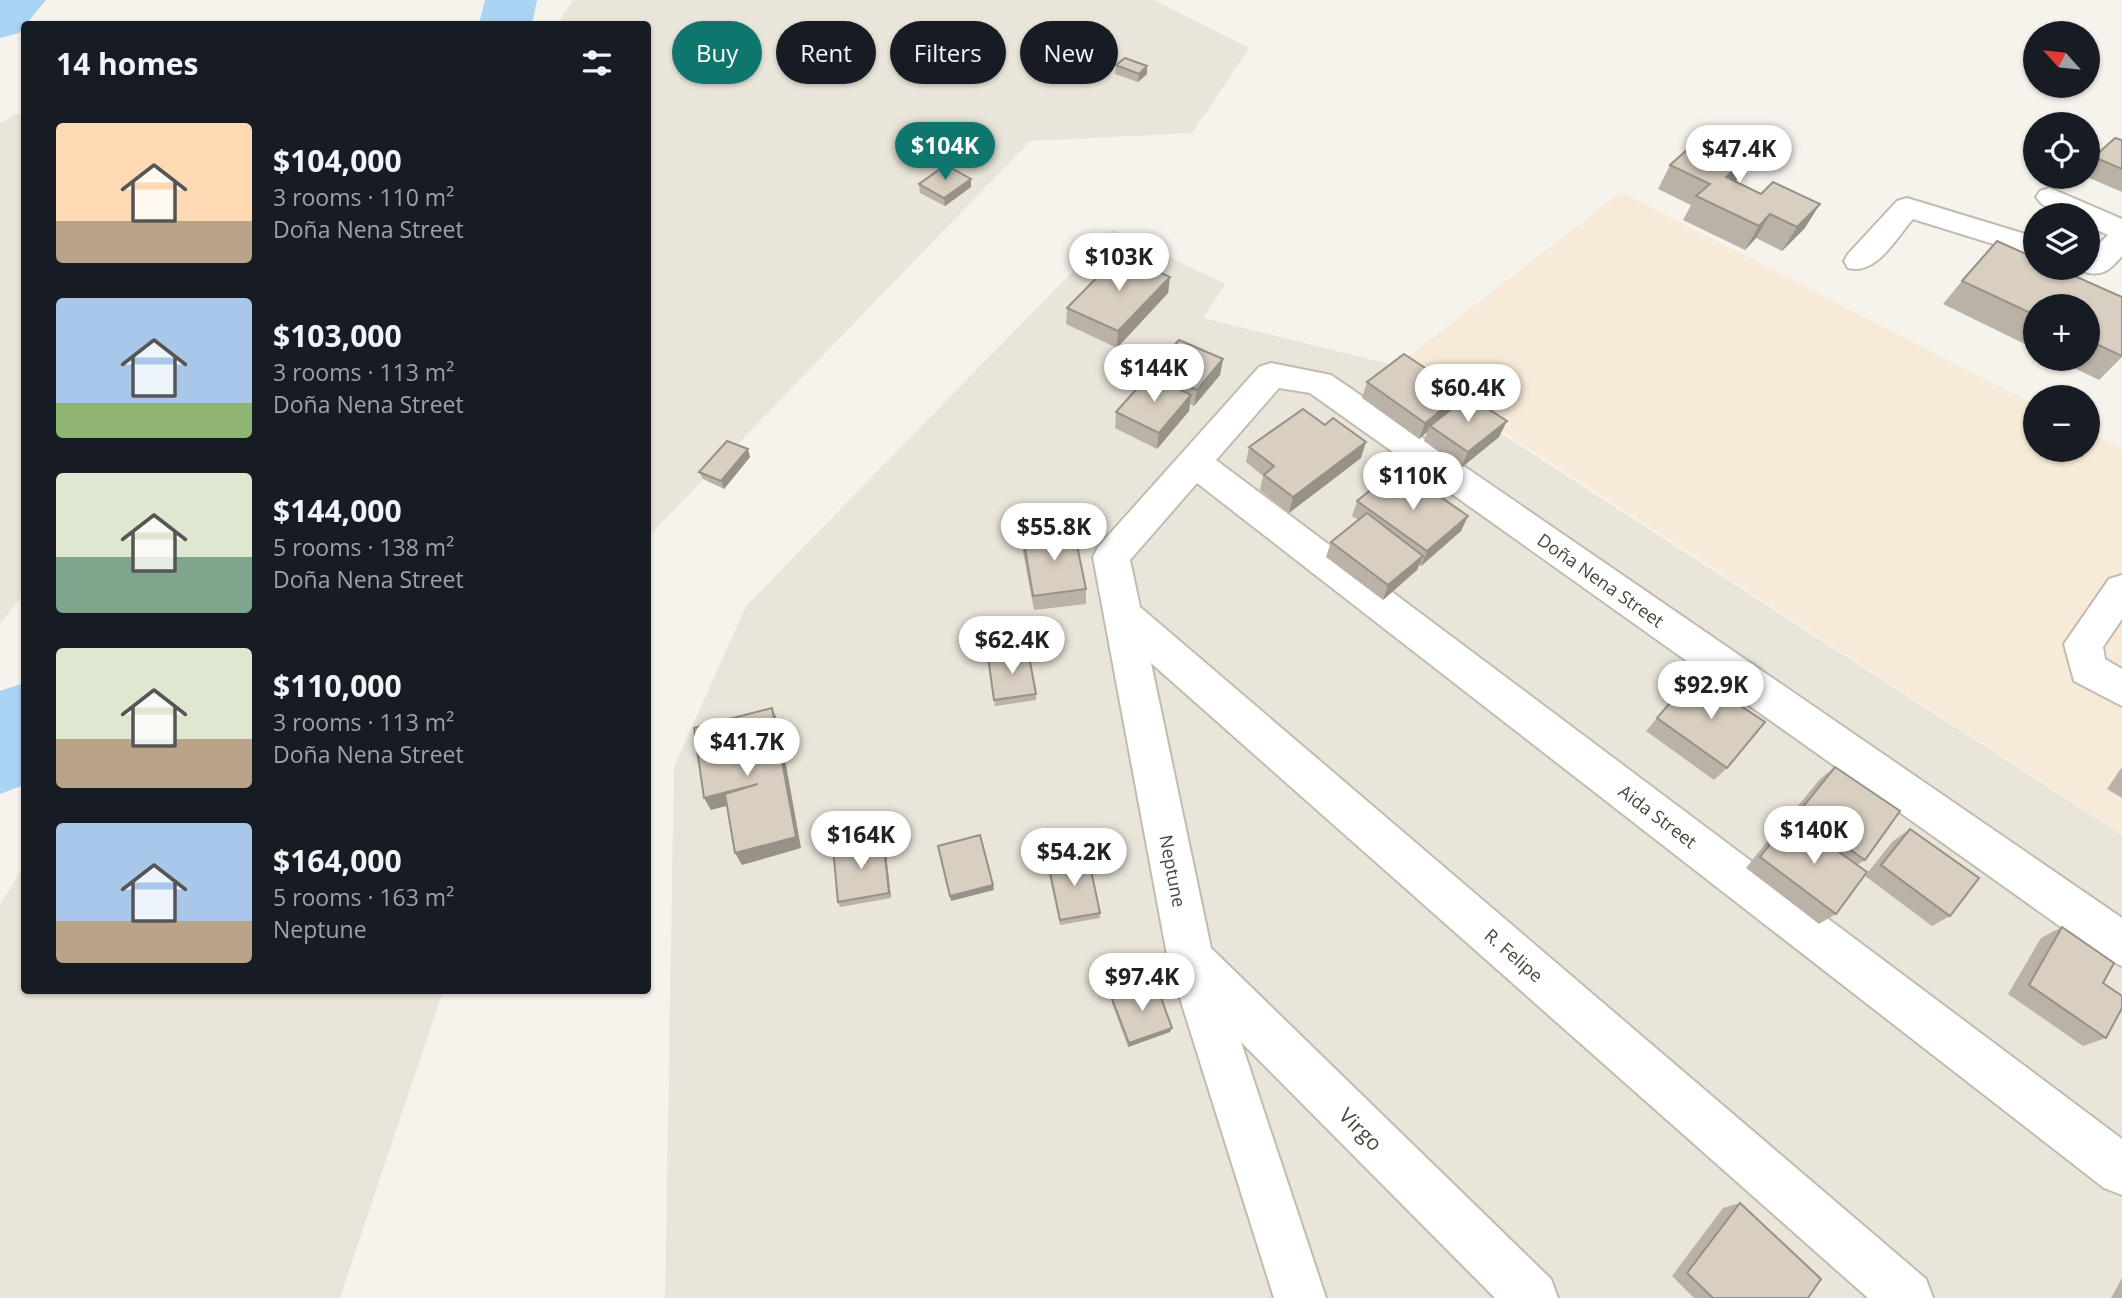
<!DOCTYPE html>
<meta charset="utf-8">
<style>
body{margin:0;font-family:"Open Sans",sans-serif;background:#242831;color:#f1f3f6;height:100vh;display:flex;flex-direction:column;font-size:26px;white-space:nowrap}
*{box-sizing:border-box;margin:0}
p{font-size:23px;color:#9ea1a6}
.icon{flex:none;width:38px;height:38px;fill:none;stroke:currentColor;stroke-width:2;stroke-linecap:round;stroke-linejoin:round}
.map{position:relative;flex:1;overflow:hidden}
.sheet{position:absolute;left:21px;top:21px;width:630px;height:973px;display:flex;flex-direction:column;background:#171b24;border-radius:7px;box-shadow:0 2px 5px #0004}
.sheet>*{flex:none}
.top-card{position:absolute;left:672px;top:21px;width:665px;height:63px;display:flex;gap:14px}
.needle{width:46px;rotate:297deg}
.tools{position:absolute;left:2023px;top:21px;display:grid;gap:14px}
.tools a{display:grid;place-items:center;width:77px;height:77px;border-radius:50%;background:#171b24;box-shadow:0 2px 5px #0004;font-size:35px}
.price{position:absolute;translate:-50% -60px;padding:0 16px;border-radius:24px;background:#fff;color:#222;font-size:23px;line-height:46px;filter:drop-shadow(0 2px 4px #0008)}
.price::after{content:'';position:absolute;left:50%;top:42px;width:21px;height:16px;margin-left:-10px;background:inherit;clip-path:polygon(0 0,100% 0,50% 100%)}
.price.selected{background:#0f766e;color:#fff}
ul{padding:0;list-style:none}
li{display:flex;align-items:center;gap:21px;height:175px;padding:0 35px}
li span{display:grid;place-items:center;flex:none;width:196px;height:140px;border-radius:7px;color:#555}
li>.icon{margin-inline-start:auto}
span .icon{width:84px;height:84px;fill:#fffc;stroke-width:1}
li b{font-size:30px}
h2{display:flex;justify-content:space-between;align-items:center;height:84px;padding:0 35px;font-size:30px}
.tag{padding:0 24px;border-radius:32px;background:#171b24;box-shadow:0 2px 5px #0004;font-size:24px;line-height:63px}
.tag.selected{background:#0f766e;color:#fff}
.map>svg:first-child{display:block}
.residential{fill:#eae5da}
.commercial{fill:#f7ead8}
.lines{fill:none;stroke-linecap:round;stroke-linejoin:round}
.river{fill:#a9d4f2;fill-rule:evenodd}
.minor-casing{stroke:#c2bbae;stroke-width:4}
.minor{fill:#fff;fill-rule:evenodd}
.wall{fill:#bab2a6}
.shaded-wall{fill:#979187}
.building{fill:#d8cfc1;stroke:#979187;stroke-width:2}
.labels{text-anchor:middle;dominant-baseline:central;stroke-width:5;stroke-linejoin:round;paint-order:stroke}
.street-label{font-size:18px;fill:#4b4439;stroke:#fff}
.near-street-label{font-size:21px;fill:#4b4439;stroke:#fff}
</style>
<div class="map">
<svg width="2122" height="1298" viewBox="0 0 2122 1298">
<rect width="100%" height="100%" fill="#f6f3ec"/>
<g class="residential">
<polygon points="573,0 1154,0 1249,48 1192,133 1030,141 648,537 648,24 557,24"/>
<polygon points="15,113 24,116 24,593 0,624 0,124"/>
<polygon points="1113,230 1225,284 1203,318 1397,366 2122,835 2122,1298 665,1298 674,767 746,606"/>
<polygon points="24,866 24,990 443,991 340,1298 0,1298 0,905"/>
</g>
<polygon class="commercial" points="1621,192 2035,405 2035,450 2088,450 2088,432 2122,449 2122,834 1399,364"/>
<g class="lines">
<g class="river">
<polygon points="0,0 46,0 19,33 0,38"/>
<polygon points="485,0 537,0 532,24 479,24"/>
<polygon points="24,683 24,785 0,794 0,691"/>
</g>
<g class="minor-casing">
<g id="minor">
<path d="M 2050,188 L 2122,219 L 2122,256 C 2110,269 2104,277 2085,272 L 2083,268 L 2088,268 L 2088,255 L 2108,235 L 2088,226 L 2088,215 C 2069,215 2047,214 2036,197 L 2040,191 Z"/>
<path d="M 1907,198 L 2035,237 L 2035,257 L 1913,219 C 1896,238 1876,276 1848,268 L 1844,261 L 1848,254 L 1897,201 Z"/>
<polygon points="1271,363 1331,375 2122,918 2122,966 2106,959 1310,393 1279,388 1216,460 2122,1139 2122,1195 2104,1188 1197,483 1130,560 1140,607 1926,1279 1933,1298 1868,1298 1151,663 1211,948 1551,1279 1558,1298 1495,1298 1241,1042 1326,1298 1274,1298 1168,960 1093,557 1098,547 1259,367"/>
<polygon points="2122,575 2122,619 2103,647 2105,659 2122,669 2122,706 2074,681 2064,644 2109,579"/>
</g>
</g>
<use href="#minor" class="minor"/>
</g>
<g class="wall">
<polygon points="1116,65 1147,74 1138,82 1115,74"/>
<polygon points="2122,140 2122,192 2087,177 2088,165 2094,157"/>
<polygon points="1670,165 1739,178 1735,181 1805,228 1782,251 1756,238 1745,250 1683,220 1691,205 1658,189"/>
<polygon points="971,179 971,187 945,206 920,193 919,184"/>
<polygon points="1170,277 1168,293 1117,348 1066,324 1067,308"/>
<polygon points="1962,281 2122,297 2122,357 2099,380 2056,359 2088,359 2088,306 2035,306 2035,349 1943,304"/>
<polygon points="1223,359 1220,375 1194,406 1190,404 1189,411 1157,449 1115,428 1116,412 1152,377 1153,370"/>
<polygon points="1367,382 1460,402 1499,437 1461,468 1424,441 1427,432 1419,439 1362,398"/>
<polygon points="1249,447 1361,458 1289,513 1260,490 1263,476 1246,462"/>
<polygon points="750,457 724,489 703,479 699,472"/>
<polygon points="1415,495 1468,516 1461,531 1421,566 1419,565 1417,570 1383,600 1326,557 1331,542 1358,520 1352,516 1357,501"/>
<polygon points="1023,537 1086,589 1086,604 1034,610 1023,552"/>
<polygon points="988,657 1036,694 1036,700 995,706"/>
<polygon points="1694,675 1727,768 1714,780 1646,731"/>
<polygon points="1835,767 1865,860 1857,865 1836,914 1819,924 1746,868 1776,830 1783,824 1820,779"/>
<polygon points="2122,767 2122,798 2107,789"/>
<polygon points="1910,829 1950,916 1932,926 1865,876 1893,841"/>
<polygon points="885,845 891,898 840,907 838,902"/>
<polygon points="1048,863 1100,913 1100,918 1060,925 1048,869"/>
<polygon points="2062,927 2103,983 2106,1038 2083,1046 2008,994 2041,938"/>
<polygon points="1112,999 1170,1032 1128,1047 1112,1003"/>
<polygon points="1740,1203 1808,1298 1694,1298 1672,1276 1723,1208"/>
<polygon points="2122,1278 2122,1298 2111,1298"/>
</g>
<g class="shaded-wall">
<polygon points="1147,66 1147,74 1138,82 1139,74"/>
<polygon points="1752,154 1739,178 1713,202 1726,177"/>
<polygon points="971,179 971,187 945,206 944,198"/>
<polygon points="1820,204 1805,228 1782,251 1797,227"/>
<polygon points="1770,214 1756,238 1745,250 1759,226"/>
<polygon points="1170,277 1168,293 1117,348 1118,331"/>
<polygon points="1223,359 1220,375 1194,406 1197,390"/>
<polygon points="1463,393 1457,409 1430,426 1427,432 1419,439 1425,423"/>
<polygon points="1191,395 1189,411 1157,449 1159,433"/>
<polygon points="1507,421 1499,437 1461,468 1468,452"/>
<polygon points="1366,442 1361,458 1289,513 1293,497"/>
<polygon points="748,449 750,457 724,489 721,481"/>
<polygon points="1468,516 1461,531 1421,566 1427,551"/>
<polygon points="1423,556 1417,570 1383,600 1388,585"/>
<polygon points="772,708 778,721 801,848 742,865 735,853"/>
<polygon points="758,784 764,796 711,810 704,798"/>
<polygon points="883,839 885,845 891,898 889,893"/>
<polygon points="993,885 994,890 951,901 950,896"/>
<polygon points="1172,1028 1170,1032 1128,1047 1129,1043"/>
</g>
<g class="building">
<polygon points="1125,58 1147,66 1139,74 1116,65"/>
<polygon points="1706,133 1752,154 1726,177 1761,194 1773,182 1820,204 1797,227 1770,214 1759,226 1696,196 1710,184 1670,165"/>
<polygon points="2115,138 2122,140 2122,169 2094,157"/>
<polygon points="946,165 971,179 944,198 919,184"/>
<polygon points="1997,241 2035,258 2035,268 2057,268 2122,297 2122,356 2088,340 2088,306 2035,306 2035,315 1962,281"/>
<polygon points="1120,254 1170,277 1118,331 1067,308"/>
<polygon points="1179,340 1223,359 1197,390 1153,370"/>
<polygon points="1404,354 1463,393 1425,423 1367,382"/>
<polygon points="1149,375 1191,395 1159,433 1116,412"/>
<polygon points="1468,396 1507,421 1468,452 1430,426"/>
<polygon points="1303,409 1325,425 1333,418 1366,442 1293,497 1264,475 1274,466 1249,447"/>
<polygon points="727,441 748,449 721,481 699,472"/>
<polygon points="1388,476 1415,495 1425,486 1468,516 1427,551 1357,501"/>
<polygon points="1367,513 1423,556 1388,585 1331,542"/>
<polygon points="1074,531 1086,589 1033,596 1023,537"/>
<polygon points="1028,651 1036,694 994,700 988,657"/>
<polygon points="1694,675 1765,722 1727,768 1657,718"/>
<polygon points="772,708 796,837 735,853 725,794 758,784 704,798 694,728"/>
<polygon points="1835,767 1900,811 1865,860 1798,813"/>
<polygon points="1791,818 1867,872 1836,914 1760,857"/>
<polygon points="1910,829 1979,878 1950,916 1881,865"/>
<polygon points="980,835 993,885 950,896 938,846"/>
<polygon points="883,839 889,893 838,902 833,848"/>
<polygon points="1088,856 1100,913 1060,920 1048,863"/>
<polygon points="2062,927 2114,963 2103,983 2122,996 2122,1008 2106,1038 2029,985"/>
<polygon points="1156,984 1172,1028 1129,1043 1112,999"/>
<polygon points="1740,1203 1821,1279 1808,1298 1713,1298 1687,1273"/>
</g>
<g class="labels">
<g class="street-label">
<text transform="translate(1601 580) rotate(35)">Doña Nena Street</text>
<text transform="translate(1658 816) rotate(37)">Aida Street</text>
<text transform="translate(1173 871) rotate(79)">Neptune</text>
<text transform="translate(1514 955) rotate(41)">R. Felipe</text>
</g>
<g class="near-street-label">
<text transform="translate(1361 1129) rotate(45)">Virgo</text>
</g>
</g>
</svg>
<div class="tools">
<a><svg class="needle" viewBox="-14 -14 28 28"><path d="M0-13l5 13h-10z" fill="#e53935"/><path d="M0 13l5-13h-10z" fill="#9ea1a6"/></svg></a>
<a><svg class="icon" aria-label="locate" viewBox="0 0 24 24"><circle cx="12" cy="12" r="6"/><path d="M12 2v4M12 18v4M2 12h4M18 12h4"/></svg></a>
<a><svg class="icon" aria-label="layers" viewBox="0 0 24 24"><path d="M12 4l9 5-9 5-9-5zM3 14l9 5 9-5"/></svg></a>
<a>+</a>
<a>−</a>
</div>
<b class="price selected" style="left:945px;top:182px">$104K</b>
<b class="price" style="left:1739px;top:185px">$47.4K</b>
<b class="price" style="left:1119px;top:293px">$103K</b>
<b class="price" style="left:1154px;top:404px">$144K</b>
<b class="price" style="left:1468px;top:424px">$60.4K</b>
<b class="price" style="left:1413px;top:512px">$110K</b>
<b class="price" style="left:1054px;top:563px">$55.8K</b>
<b class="price" style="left:1012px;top:676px">$62.4K</b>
<b class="price" style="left:1711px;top:721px">$92.9K</b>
<b class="price" style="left:747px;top:778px">$41.7K</b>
<b class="price" style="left:1814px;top:866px">$140K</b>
<b class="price" style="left:861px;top:871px">$164K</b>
<b class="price" style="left:1074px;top:888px">$54.2K</b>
<b class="price" style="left:1142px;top:1013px">$97.4K</b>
<div class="top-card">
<a class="tag selected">Buy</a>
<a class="tag">Rent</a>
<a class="tag">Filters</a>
<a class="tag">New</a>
</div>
<section class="sheet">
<h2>14 homes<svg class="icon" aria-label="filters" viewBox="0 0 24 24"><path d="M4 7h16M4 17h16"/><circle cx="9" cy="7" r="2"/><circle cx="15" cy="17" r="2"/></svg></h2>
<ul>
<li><span style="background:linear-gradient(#ffd9b3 70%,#b9a48a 0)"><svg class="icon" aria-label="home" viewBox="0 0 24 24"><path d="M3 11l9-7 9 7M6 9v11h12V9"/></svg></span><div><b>$104,000</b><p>3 rooms · 110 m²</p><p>Doña Nena Street</p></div></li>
<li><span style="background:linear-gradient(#a9c7e8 75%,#8fb573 0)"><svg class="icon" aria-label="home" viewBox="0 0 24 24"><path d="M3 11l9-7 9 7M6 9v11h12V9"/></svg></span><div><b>$103,000</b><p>3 rooms · 113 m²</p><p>Doña Nena Street</p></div></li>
<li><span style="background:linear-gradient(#dfe7d0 60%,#7fa58c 0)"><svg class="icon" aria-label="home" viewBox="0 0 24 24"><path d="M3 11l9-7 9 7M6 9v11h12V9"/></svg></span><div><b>$144,000</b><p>5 rooms · 138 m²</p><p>Doña Nena Street</p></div></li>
<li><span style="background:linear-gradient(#dfe7d0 65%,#b9a48a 0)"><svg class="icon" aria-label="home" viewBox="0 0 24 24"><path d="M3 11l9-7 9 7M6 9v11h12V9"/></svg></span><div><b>$110,000</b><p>3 rooms · 113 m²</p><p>Doña Nena Street</p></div></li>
<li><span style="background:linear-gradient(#a9c7e8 70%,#b9a48a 0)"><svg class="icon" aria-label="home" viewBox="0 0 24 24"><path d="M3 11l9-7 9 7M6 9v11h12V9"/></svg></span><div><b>$164,000</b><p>5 rooms · 163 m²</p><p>Neptune</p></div></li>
</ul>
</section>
</div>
